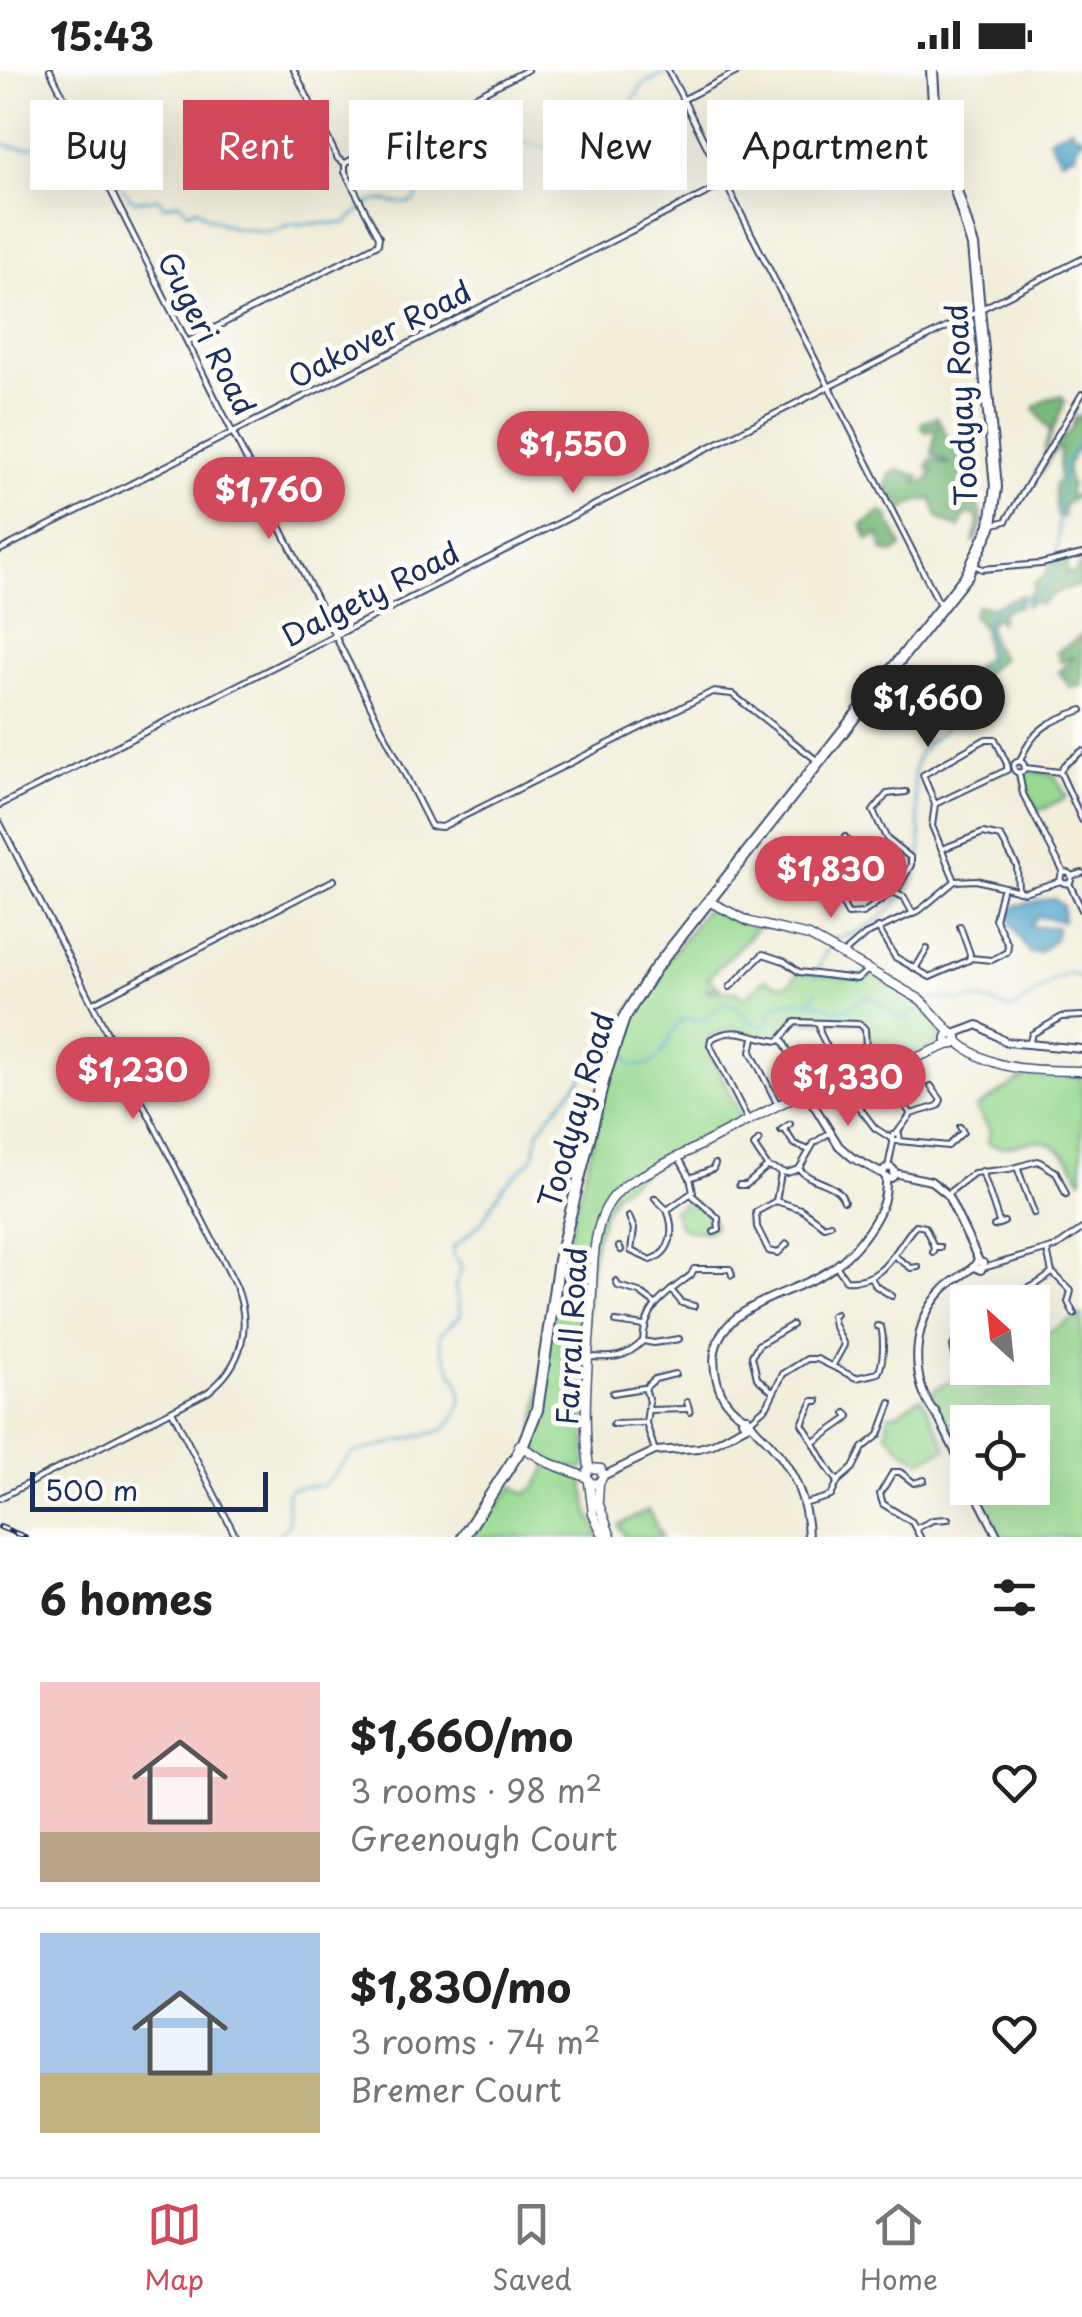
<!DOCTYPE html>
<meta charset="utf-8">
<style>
body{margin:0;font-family:"Playpen Sans",sans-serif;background:#f6f6f6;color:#222;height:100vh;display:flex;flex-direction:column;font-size:38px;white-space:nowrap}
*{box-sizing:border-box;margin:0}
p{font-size:32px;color:#767676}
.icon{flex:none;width:55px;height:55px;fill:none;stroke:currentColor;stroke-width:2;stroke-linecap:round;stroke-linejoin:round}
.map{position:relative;height:1467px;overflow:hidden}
.panel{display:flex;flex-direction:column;background:#fff;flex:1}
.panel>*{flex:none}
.hud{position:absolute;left:30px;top:30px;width:1022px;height:90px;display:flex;gap:20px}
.needle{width:65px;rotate:333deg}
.buttons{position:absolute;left:950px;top:1215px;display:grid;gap:20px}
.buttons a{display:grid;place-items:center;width:100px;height:100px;border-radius:0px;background:#fff;box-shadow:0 10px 40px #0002;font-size:50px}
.scale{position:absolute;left:30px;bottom:25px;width:238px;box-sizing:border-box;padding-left:10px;border:5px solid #1b2f5e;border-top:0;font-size:28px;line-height:35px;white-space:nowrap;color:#1b2f5e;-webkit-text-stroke:8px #fdfcf7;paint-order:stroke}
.price{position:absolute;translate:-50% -85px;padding:0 22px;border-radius:35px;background:#d1495b;color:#fff;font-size:32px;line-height:65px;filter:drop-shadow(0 2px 5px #0008)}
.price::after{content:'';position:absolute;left:50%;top:60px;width:30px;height:22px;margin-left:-15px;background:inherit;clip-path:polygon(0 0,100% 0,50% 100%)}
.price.current{background:#222;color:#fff}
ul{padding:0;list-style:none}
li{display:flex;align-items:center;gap:30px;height:250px;padding:0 40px}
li+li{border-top:2px solid #e0e0e0}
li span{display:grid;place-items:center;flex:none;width:280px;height:200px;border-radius:0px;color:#555}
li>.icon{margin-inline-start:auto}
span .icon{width:120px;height:120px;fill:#fffc;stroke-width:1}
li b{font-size:42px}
h2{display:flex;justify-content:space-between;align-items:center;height:120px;padding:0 40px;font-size:42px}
.tag{padding:0 35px;border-radius:0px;background:#fff;box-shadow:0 10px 40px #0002;font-size:35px;line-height:90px}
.tag.current{background:#d1495b;color:#fff}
.status{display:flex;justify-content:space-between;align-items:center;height:70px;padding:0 50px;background:#fff;direction:ltr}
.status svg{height:28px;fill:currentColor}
.dock{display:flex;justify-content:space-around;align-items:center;height:140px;border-top:2px solid #e0e0e0;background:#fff;font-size:28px;color:#767676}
.dock a{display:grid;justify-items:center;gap:5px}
.dock .current{color:#d1495b}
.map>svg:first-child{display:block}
.green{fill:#97d991;stroke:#598478;stroke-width:2.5}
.forest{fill:#79b97b;stroke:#4a746c;stroke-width:2.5}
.water{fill:#4da5ca;stroke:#346a94;stroke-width:2.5}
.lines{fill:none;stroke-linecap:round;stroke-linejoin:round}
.stream{stroke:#4da5ca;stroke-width:2.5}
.minor-casing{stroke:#3b4c71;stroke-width:8}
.tertiary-casing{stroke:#3b4c71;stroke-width:10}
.secondary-casing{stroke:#3b4c71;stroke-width:11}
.primary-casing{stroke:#3b4c71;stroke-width:14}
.minor{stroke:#fff;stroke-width:4}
.tertiary{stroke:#fff;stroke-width:6}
.secondary{stroke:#fff;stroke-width:8}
.primary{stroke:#fff;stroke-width:10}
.rail-casing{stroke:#1b2f5e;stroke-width:6}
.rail{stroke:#fdfcf7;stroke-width:2.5;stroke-dasharray:8;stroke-linecap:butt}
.labels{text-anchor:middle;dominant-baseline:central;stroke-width:10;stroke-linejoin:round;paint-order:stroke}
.street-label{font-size:30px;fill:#1b2f5e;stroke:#fdfcf7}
</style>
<div class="status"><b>15:43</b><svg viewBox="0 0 49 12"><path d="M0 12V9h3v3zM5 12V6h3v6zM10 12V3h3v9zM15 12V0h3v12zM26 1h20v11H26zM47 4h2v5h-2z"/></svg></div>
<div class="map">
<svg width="1082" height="1467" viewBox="0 0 1082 1467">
<rect width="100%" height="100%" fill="#fdfcf7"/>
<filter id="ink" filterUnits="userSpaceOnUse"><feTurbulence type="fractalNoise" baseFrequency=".01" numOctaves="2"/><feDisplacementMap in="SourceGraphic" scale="20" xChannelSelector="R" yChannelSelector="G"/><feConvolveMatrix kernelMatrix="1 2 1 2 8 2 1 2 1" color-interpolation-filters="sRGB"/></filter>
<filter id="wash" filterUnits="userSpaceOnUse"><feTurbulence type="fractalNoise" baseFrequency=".0048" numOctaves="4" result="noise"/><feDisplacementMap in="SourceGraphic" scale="40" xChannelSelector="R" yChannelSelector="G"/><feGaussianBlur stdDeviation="2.25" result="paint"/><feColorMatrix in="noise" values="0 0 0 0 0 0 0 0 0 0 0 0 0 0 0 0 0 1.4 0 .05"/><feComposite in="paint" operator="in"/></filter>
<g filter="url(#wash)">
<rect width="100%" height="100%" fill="#f2eeda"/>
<g class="green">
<polygon points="1030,701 1054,705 1067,727 1038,741 1026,718 1024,704"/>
<path d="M 713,839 L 733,850 L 758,857 L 708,908 L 720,918 L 707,918 L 707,921 L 736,921 L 745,928 L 765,909 L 778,915 L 789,914 L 799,902 L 857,909 L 868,901 C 938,938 993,977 872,993 L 868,988 L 867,959 L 860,952 L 795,950 L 788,955 L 780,968 L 754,966 L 734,957 L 711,966 L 709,978 L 742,1049 C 705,1075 658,1090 622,1117 C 575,1152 585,1336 586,1394 L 584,1398 C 565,1400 545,1390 533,1376 L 552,1233 L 624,948 L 705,840 Z"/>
<path d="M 1026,1006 L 1082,1007 L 1082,1110 C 1071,1089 1055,1065 1027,1072 C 1010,1075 1004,1080 988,1073 L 990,1061 L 976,1038 Z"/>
<path d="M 688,1131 C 697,1133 714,1147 715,1156 L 708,1162 L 690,1161 L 679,1156 L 673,1140 Z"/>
<polygon points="1082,1245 1082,1467 1002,1467 977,1418 1032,1418 1032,1352 968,1352 967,1398 930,1322 978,1298 1032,1298 1033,1270"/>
<polygon points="921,1327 947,1378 921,1391 904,1381 886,1362 889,1344 897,1343"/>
<polygon points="549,1393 583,1409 589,1443 601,1467 463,1467 486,1434 499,1434 513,1416 525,1424 536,1417"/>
<polygon points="648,1440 662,1467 625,1467 619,1455"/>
</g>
<g class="forest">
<polygon points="819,55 842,98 818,111 802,95 752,93 752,90"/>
<polygon points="1061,326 1065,331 1044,382 1050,361 1034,338 1047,329"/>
<path d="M 1082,344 L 1082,378 L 1075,381 C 1068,393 1064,402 1071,415 L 1068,425 L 1077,426 L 1064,435 L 1063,448 L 1057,447 L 1054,416 L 1059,410 L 1060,378 L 1055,380 L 1040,404 L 1036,402 C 1042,393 1048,380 1056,373 C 1067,364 1073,362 1075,346 L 1079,348 Z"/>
<path d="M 937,347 L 968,406 L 961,426 L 950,438 L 955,443 L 975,432 C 985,448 984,457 973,473 L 979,451 L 972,443 L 964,446 L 960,458 L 939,449 L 932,429 L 916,432 L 899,442 L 886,415 L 890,404 L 899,400 L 920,406 L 916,413 L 927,411 L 933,401 L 927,398 L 931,389 L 952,395 L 932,384 L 936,358 L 927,362 L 921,357 L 923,352 Z"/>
<polygon points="881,442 887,445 902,477 894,483 883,481 879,465 868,469 862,455"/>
<polygon points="1082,490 1080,515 1052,525 1040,535 1034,531 1026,536 1026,526 1033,522 1034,513 1045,506 1050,493 1068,491 1066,502 1074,504"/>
<polygon points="1022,525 1019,536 1002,541 1000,553 994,546 988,556 992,573 1002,588 981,606 968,603 986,587 983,558 972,545 977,535 990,537"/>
<polygon points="1082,565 1082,616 1070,618 1059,602 1075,586 1061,592 1057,582"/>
</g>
<g class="water">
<polygon points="1071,57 1074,64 1082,64 1082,70 1077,73 1075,84 1061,90 1049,69"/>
<polygon points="1054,828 1063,836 1063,851 1038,847 1031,853 1033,857 1057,857 1054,870 1039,883 1029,883 1010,851 1009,842 1018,835"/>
</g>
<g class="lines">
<g class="stream">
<path d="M 0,72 C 31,87 45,69 74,62 L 80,65 L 89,85 L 98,84 L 109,95 L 113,111 C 140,125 115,134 159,129 L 164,136 L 179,132 L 188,142 L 197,138 L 207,147 L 234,158 L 262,161 L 274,161 L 291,154 L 346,153 C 353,147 362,135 372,132 C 386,127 398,137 413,132 L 421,120 L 430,118 C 439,83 459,95 488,97 L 515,76 L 528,73 L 564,82 L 598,67 L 617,56 L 643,14 L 673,0"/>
<path d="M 817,907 C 818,897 828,873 838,868 C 842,865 848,866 853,864 C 876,853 897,838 910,816 C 937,771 904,726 917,689 C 921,675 933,671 942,661 C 954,647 954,627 964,613 C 972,603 982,600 990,586 L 985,552 L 991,541 L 1040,525 L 1057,501 L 1059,440 L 1065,393 L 1082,366"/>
<polyline points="809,932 817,921"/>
<path d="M 619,975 L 632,995 C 667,1003 664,964 684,947 C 703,955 708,942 724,934 L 734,935 L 751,952 L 763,956 L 769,952 L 771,938 C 786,925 820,931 836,940 L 848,938 L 866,926 C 883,931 889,943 904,950 L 931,929 L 941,928 L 959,931 L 980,929 L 1012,940 L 1054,910 L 1069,903 L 1082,908"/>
<path d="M 276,1467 L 289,1454 L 287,1427 L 290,1418 L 323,1415 L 353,1383 L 444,1360 C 486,1317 437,1299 440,1264 L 461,1245 L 455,1218 L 462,1196 L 453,1185 L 453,1178 L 481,1153 L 503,1117 L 533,1088 L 539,1061 L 547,1049 L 588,1001 L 602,976 L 612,972"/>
</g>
</g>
</g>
<g filter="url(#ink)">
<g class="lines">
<g class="minor-casing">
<g id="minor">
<polyline points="50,0 431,756 442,757 712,622 732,624 819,692"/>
<polyline points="294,0 338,89 345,93 527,0"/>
<polyline points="668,0 940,535"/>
<polyline points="682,30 741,0"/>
<polyline points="983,238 1082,189"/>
<polyline points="187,272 378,174 379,167 345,102 345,93"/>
<polyline points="991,455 1006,451 1082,324"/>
<polyline points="0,480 724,114"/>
<polyline points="974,495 982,499 1041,494 1082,484"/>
<polyline points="1082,681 1064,695 1060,702 1082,750"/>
<path d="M 1020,691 C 1032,659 1051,650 1082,640"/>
<circle cx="1019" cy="697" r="5.5"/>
<polyline points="1025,698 1060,702"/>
<polyline points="1019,703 1023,724 1064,803"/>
<polyline points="935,734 1007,700 1007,694 995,669 986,669 923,705 935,734 932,756 955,811"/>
<polyline points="0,735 975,243"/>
<path d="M 0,753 L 236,1216 C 252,1256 243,1295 208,1322 L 0,1428"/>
<polyline points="845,767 866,806 883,826"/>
<polyline points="942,779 983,763 1001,767 1017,796 1018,820"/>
<polyline points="815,782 848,844 863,843 892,822 904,827 913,844"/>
<circle cx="1066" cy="808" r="5.5"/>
<polyline points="1071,806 1082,803"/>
<polyline points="1069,813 1082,840"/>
<polyline points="897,820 911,795 911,788 887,769 873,741 887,724 906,722"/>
<polyline points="813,823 829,812"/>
<polyline points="878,858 895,887 930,907 969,890 970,884 960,856"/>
<polyline points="843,884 865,865 920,840 955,811 976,810 1024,822 1061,811"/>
<polyline points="970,888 992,890 1007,882 1008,875 995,849 1002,820"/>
<polyline points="915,899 927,879"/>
<polyline points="730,917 763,884 784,891 799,902 857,909 867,901"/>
<polyline points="93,933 334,810"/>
<polyline points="819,954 820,963 841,1004"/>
<polyline points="754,968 751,982 778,1035"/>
<polyline points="782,969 804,1012"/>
<polyline points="1029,975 1032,964 1062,947 1082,946"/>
<polyline points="894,1021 911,1044"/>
<polyline points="855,1025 852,1028 875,1058 892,1069"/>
<path d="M 748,1050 L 710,975 L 711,969 C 738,954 750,968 779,971 L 795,952 L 860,954 L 865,959 L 867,996"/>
<polyline points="781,1060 790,1054"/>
<polyline points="785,1060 794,1074 809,1080"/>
<polyline points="897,1063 911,1044 938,1036 941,1030 931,1016"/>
<polygon points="899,1064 900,1071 893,1071 893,1065"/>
<polyline points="759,1070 754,1076 768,1097 787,1103 799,1099 814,1073 829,1063"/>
<polyline points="900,1071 948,1076 963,1062 960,1057"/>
<polyline points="888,1097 893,1073"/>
<polyline points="1017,1097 1034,1143"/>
<path d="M 799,1099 C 811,1114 837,1111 844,1131"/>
<polyline points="982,1101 999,1152"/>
<polyline points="781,1103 776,1131 756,1142 757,1157 769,1181 778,1183 787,1174"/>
<polyline points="690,1108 713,1099 715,1094"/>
<polyline points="739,1115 746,1115 767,1097"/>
<polyline points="947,1124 974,1103 1009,1099 1038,1091 1056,1102 1066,1124"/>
<polyline points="692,1125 718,1148 719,1160 714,1162"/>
<polyline points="655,1128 667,1140"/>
<polyline points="776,1131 801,1139 824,1156 830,1154"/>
<path d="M 629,1147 L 634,1159 L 631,1181 L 651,1190 C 673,1182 675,1159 667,1140 L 693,1122 L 690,1108 L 679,1088"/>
<polyline points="994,1156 1004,1152"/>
<polyline points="619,1177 621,1180"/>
<polyline points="933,1182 934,1177 940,1177"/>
<polyline points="896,1187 911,1198 918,1197"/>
<path d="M 837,1197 L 846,1210 C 886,1214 894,1179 916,1155 L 925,1157 L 934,1177"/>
<polyline points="983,1198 1056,1177 1082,1159"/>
<polyline points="1054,1204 1071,1221 1068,1232 1074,1244"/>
<polyline points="871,1208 876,1216 892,1226"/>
<polyline points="616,1211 618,1216 639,1222 654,1233"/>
<polyline points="671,1220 682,1233 694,1236"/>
<path d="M 986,1232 C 1014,1223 1028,1223 1052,1203 L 1047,1180"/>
<polyline points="1032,1242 1042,1260"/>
<polyline points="616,1252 644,1256"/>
<polyline points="643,1271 654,1273 679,1269"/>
<path d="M 588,1287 C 613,1288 625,1289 643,1271 C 645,1236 665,1225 691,1205 L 694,1199 L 730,1199 L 732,1205"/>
<polyline points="833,1295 844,1275 834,1255 832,1246 836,1244"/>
<polyline points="958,1301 953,1276 968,1246"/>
<polyline points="773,1322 757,1308 752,1286 758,1275 792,1255"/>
<polyline points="613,1323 643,1318"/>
<path d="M 818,1331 L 813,1331 L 802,1354 C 815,1371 824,1397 838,1411"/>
<polyline points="687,1332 690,1342"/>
<polyline points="649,1340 687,1339"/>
<polyline points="172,1341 236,1467"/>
<path d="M 751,1350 L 767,1336 L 783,1304 L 807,1289 L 817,1289 L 856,1308 L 878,1303 C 884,1293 884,1268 881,1257 L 877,1256"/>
<polyline points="613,1354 643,1353"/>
<polyline points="816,1371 846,1350 849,1346 846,1343"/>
<polyline points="655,1381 646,1353 649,1331 645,1318 655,1309 675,1304"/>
<polyline points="804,1434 831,1426 838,1411 853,1398 863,1378 879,1365 891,1333"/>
<polyline points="917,1458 933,1450 948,1449"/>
<polyline points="920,1467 912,1452 883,1434 880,1424 893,1402 900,1402 914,1413 924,1410"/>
</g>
</g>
<g class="tertiary-casing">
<g id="tertiary">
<polyline points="954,964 978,955 1006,972 1082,979"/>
<polyline points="805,1021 839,1076 853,1088 883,1104"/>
<circle cx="889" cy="1103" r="5.5"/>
<polyline points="894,1103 931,1111 947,1124 979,1191"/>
<polygon points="977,1191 983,1193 981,1200 974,1197"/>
<polyline points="935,1341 968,1407"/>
<path d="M 936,1345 C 909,1309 911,1253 943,1220 C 952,1210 965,1205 974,1196"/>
<path d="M 744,1347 C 730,1339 721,1327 717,1311 C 698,1241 778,1229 820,1206 C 844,1193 860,1175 874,1152 C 883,1138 887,1124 886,1107"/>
<polygon points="747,1347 751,1353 745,1356 742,1350"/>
<path d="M 751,1353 C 757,1362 766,1368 773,1377 C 795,1402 807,1433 808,1467"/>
<polyline points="603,1406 655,1381 699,1378 713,1374 745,1356"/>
<polyline points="973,1418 998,1467"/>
</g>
</g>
<g class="secondary-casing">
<g id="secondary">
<polyline points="708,831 750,852 809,866 885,909"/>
<polyline points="885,909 921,930 952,964"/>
<circle cx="952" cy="969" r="5.5"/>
<path d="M 957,971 C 993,1003 1037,1000 1082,1001"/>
<polyline points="819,1013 853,1000 913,989 950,974"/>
<polyline points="519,1375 549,1393 586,1407"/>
<path d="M 589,1398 L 601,1399 L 603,1406 L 599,1413 L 592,1414 L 586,1407 L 589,1398 C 582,1346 588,1293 591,1242 C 593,1210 591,1171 604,1142 C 611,1127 621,1117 635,1109 L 821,1013"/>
<polyline points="589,1412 593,1444 604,1467"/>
<polyline points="599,1413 598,1432 611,1467"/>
</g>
</g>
<g class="primary-casing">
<polyline id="primary" points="463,1467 522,1377 537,1340 559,1190 604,1008 624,948 654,900 967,505 991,455 996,417 973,176 935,52 932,0"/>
</g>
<use href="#minor" class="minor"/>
<use href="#tertiary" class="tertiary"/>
<use href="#secondary" class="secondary"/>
<use href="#primary" class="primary"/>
<g class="rail-casing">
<polyline id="rail" points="0,1457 25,1467"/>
</g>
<use href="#rail" class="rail"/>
</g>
</g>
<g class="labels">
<g class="street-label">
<text transform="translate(208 263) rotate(63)">Gugeri Road</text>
<text transform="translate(379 263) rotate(-27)">Oakover Road</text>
<text transform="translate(960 335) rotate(-93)">Toodyay Road</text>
<text transform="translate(370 523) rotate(-27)">Dalgety Road</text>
<text transform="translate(575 1040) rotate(-74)">Toodyay Road</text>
<text transform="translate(570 1266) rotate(-87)">Farrall Road</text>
</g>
</g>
</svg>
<div class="buttons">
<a><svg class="needle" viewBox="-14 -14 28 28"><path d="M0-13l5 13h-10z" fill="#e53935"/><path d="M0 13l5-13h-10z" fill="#767676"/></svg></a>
<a><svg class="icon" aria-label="locate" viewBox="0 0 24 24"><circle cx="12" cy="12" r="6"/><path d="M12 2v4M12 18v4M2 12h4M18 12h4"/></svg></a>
</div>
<div class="scale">500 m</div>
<b class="price" style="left:573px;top:426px">$1,550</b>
<b class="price" style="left:269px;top:472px">$1,760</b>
<b class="price current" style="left:928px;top:680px">$1,660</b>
<b class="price" style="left:831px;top:851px">$1,830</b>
<b class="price" style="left:133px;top:1052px">$1,230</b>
<b class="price" style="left:848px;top:1059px">$1,330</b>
<div class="hud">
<a class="tag">Buy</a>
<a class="tag current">Rent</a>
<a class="tag">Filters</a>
<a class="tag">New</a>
<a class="tag">Apartment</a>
</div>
</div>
<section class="panel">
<h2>6 homes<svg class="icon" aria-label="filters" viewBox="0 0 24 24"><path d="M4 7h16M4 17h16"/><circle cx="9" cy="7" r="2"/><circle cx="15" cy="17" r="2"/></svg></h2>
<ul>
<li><span style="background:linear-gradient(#f6c9c9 75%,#b9a48a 0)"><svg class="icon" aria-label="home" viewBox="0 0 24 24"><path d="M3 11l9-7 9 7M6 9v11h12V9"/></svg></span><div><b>$1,660/mo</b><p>3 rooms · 98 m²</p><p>Greenough Court</p></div><svg class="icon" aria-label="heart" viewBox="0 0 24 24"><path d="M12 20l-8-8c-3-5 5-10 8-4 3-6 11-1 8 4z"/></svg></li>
<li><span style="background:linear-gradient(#a9c7e8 70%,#c2b280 0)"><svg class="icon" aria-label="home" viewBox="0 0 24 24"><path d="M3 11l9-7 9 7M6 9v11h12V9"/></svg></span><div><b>$1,830/mo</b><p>3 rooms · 74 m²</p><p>Bremer Court</p></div><svg class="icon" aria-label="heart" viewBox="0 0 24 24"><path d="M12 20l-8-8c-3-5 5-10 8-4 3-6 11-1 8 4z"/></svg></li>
</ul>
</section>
<nav class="dock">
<a class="current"><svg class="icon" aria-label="map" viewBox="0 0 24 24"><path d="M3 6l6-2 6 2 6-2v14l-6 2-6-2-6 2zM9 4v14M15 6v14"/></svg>Map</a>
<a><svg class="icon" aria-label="saved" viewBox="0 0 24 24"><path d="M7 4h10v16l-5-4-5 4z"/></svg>Saved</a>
<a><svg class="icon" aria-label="home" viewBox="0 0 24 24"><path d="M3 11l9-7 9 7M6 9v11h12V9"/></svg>Home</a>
</nav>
